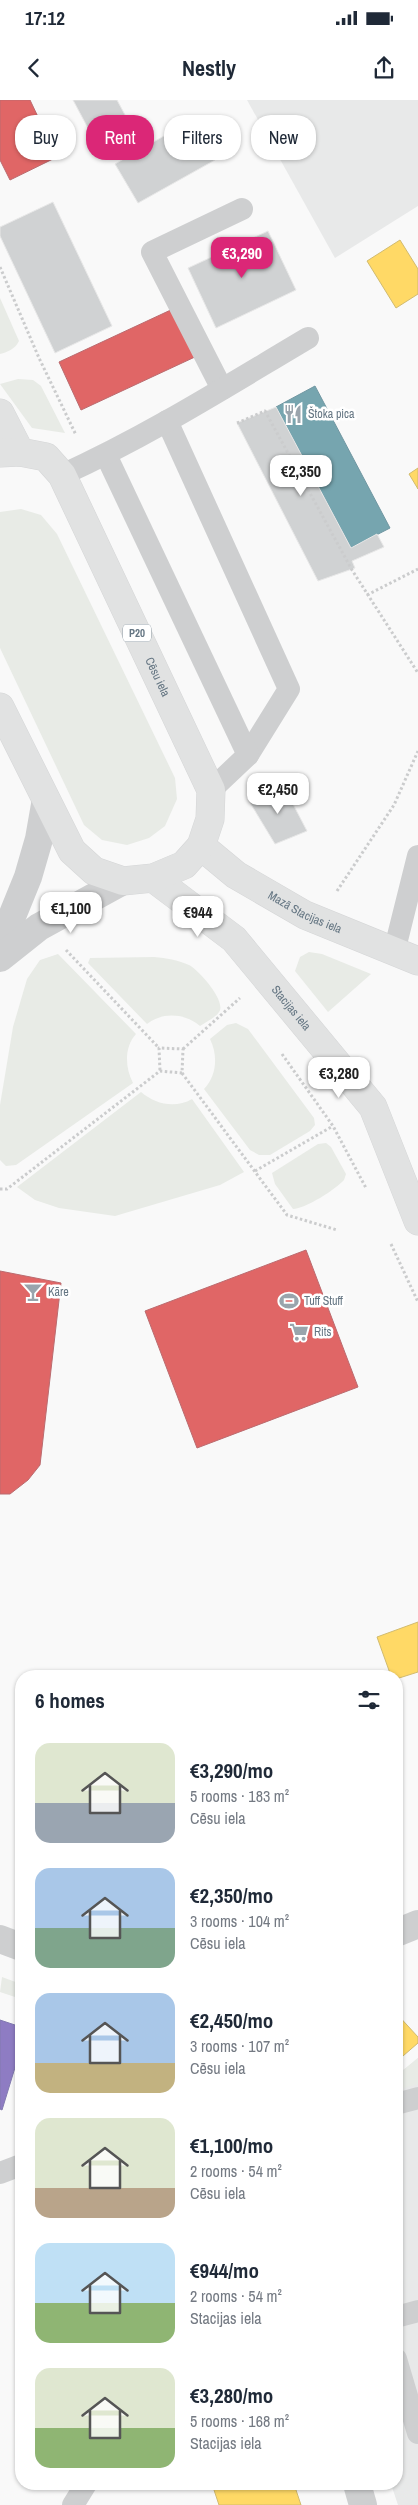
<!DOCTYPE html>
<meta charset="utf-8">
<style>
body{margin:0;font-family:"Archivo Narrow",sans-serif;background:#f6f6f7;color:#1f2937;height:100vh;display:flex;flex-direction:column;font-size:19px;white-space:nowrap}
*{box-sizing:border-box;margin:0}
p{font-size:16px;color:#747a83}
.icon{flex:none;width:28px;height:28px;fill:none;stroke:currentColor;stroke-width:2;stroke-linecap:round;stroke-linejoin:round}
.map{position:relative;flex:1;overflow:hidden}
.sheet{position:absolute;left:15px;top:1570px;width:388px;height:820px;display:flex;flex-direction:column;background:#fff;border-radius:20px;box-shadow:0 1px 4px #0004}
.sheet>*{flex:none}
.banner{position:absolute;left:15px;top:15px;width:389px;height:45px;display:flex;gap:10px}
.price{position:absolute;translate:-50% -42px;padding:0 11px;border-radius:10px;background:#fff;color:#222;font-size:16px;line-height:32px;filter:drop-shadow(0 1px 2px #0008)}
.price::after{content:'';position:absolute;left:50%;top:30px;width:15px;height:11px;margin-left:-8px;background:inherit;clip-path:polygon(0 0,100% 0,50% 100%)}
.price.active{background:#db2777;color:#fff}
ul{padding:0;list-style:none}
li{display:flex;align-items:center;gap:15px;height:125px;padding:0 20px}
li span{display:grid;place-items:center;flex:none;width:140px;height:100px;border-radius:15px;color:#555}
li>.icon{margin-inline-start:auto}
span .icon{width:60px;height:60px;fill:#fffc;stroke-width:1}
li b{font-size:21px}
h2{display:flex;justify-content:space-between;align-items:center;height:60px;padding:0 20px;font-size:21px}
.tag{padding:0 18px;border-radius:20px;background:#fff;box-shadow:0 1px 4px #0004;font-size:18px;line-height:45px}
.tag.active{background:#db2777;color:#fff}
.status{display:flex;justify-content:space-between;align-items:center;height:35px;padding:0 25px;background:#fff;direction:ltr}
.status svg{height:14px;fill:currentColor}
header{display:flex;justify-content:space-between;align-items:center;height:65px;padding:0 20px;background:#fff;font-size:22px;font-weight:800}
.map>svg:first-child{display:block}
.built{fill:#e8e9e9}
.green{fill:#e8ebe6}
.homes{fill:#ffd966;stroke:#d1bb6f}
.shops{fill:#e06666;stroke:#bb6b6f}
.offices{fill:#8e7cc3;stroke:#827ab0}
.public{fill:#76a5af;stroke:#7197a2}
.building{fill:#d0d2d3;stroke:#e8e8e8}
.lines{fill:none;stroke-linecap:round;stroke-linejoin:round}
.secondary-casing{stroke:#d5d6d7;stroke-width:29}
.primary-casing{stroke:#d5d6d7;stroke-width:29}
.path{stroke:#cbcccd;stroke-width:3;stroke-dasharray:2.5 2.5;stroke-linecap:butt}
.service{stroke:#cecfd0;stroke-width:22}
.minor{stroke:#cecfd0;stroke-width:28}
.tertiary{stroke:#cecfd0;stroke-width:28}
.secondary{stroke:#e1e2e2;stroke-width:28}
.primary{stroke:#e1e2e2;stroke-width:28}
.labels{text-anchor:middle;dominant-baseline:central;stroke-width:5;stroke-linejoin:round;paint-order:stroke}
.shield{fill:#fff;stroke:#939fa8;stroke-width:1}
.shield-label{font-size:11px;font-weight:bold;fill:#657683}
.poi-label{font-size:12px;fill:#657683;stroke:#fff;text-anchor:start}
.street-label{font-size:12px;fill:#657683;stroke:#fff}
</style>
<div class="status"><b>17:12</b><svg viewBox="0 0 49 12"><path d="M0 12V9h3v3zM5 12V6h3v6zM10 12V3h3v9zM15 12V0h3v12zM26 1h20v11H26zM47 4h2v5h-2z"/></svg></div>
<header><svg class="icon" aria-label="back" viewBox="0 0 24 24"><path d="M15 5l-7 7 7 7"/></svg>Nestly<svg class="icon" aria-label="share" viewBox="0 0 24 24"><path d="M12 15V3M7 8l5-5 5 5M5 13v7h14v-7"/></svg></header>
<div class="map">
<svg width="418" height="2405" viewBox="0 0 418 2405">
<rect width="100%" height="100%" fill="#f9f9f9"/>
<g class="built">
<polygon points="247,0 418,0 418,106 335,158"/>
<polygon points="418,1958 418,2405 398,2405 391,2384 396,2384 396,1976"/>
</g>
<g class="green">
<path d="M 0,198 L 19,241 C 15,249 8,252 0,254 Z"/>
<polygon points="18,279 33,280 41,286 65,333 32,328 0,284"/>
<polygon points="21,409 41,415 57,434 175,678 177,699 165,726 149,738 127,745 102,740 84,725 0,548 0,412"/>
<polygon points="309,852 322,854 371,874 328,912 295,871 300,857"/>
<path d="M 58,854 L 136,934 C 124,947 125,968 133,983 L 16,1065 L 6,1066 L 0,1060 L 0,1005 L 13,927 L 27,879 L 40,860 Z"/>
<path d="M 154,857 C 167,858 177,860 189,865 C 199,870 227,902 219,912 C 215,918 206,922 200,926 C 185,913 162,912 147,924 L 88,863 L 90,858 Z"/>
<path d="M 236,923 L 248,929 L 314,1018 L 315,1025 L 310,1031 L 270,1055 L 259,1055 L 250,1050 L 204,989 C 217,976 218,955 210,939 L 227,925 Z"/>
<path d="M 141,992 C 155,1004 175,1009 192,999 L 244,1072 L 220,1085 L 115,1116 L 59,1108 L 35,1100 L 17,1087 Z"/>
<path d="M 326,1043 L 331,1047 L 346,1074 L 344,1080 C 336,1089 305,1109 293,1109 L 275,1084 L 272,1073 L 318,1044 Z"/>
<polygon points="2,1877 21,1884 21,1899 0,1892"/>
<polygon points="418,1958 418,1984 396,1990 396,1976"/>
</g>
<g class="homes">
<polygon points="400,140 418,169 418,194 396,208 367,161"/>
<polygon points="418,368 418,389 409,374"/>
<polygon points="418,1522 418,1572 396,1579 396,1576 391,1576 377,1537"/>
<polygon points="396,1913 418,1937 418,1943 396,1962"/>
<polygon points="212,2384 294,2384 301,2405 219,2405"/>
</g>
<g class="shops">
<polygon points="0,0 30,0 57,57 10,80 0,60"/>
<polygon points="175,208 197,256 81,310 59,262"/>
<polygon points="306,1150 358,1287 197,1348 145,1211"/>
<polygon points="0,1171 61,1183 40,1365 28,1380 10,1394 0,1394"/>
</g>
<polygon class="offices" points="0,1920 21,1927 21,1948 2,2010 0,2009"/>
<polygon class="public" points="315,286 390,428 351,448 276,307"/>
<g class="building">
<polygon points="73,0 117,0 131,26 97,45"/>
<polygon points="192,20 215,60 138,103 115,64"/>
<polygon points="53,102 112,226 55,253 0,136 0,127"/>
<polygon points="268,131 296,190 216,228 188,168"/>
<polygon points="276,307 351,448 377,434 384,447 352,461 355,468 318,481 237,323"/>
<polygon points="283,685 307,731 275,744 249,701"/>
</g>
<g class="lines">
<g class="secondary-casing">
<g id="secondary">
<path id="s1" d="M 201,746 L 236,775 L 305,815 L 418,861"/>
<path id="s2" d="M 153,778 L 234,839 L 373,1007 L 418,1121"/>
</g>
</g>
<g class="primary-casing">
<g id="primary">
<polyline points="0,313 20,352"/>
<path id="s3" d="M 0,353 L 20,352 L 46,357 L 62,375 L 211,690 L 210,719 L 201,746 L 184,765 L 153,778 L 123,781 L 94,771 L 72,751 L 0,607"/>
</g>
</g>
<g class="path">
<polyline points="0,167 39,258 76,335"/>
<polyline points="237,323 265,311 352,470 418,573"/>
<polyline points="367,495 418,469"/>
<polyline points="337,791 394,705 418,651"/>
<polyline points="66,850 159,948"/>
<polyline points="183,949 240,898"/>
<polyline points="282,954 333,1026 366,1088"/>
<polyline points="182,973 287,1115 337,1130"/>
<polyline points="255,1071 333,1026"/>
<polyline points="0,1089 7,1089 160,971 182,973 183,949 159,948 160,971"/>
<polyline points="391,1144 418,1202"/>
</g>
<g class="service">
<polyline points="222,289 152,152 242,109"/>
<polyline points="167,321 289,589 248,655 211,690"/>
<polyline points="106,355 248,655"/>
<path d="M 62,375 C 148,336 227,286 308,238"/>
<polyline points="394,852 418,756"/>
<polyline points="396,2004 418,1998"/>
<polyline points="0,2073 21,2065"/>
<polyline points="396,2217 418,2211"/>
<polyline points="396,2259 418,2333"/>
<polyline points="73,2405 86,2384"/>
</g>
<polyline class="minor" points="396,1833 418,1824"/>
<g class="tertiary">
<polyline points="0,846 28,777 39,739 46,699"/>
<polyline points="0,858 39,827 123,781"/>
<polyline points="0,1839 21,1847"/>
<polyline points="357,2384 363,2405"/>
</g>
<use href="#secondary" class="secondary"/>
<use href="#primary" class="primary"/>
</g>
<defs>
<g id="restaurant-bare" transform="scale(1.5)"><path d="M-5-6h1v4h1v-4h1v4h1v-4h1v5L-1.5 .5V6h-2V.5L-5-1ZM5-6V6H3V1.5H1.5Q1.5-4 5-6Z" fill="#99a4ac" stroke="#fff" stroke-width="2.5" paint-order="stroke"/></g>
<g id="bar-bare" transform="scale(1.5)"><path d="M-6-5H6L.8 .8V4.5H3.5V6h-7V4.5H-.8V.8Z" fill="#99a4ac" stroke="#fff" stroke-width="2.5" paint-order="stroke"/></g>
<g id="stadium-bare" transform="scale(1.5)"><path d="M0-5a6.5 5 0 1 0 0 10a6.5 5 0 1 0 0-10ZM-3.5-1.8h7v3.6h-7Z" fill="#99a4ac" stroke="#fff" stroke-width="2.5" paint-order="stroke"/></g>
<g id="supermarket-bare" transform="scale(1.5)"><path d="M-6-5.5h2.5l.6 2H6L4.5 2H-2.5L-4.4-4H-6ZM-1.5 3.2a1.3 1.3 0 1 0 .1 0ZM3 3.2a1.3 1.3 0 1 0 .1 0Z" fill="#99a4ac" stroke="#fff" stroke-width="2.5" paint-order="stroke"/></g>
</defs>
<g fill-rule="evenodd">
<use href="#restaurant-bare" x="293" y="314"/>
<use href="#bar-bare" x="33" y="1192"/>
<use href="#stadium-bare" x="289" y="1201"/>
<use href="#supermarket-bare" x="299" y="1232"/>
</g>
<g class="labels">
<rect class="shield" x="123" y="524.5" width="28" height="17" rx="4"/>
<g class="shield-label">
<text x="137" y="533">P20</text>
</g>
<g class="poi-label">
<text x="308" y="314">Štoka pica</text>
<text x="48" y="1192">Kāre</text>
<text x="304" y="1201">Tuff Stuff</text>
<text x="314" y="1232">Rits</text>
</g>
<g class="street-label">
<text stroke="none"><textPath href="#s3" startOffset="294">Cēsu iela</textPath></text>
<text stroke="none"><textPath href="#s1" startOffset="124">Mazā Stacijas iela</textPath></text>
<text stroke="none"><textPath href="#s2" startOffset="191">Stacijas iela</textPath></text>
</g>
</g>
</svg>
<b class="price active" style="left:242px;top:179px">€3,290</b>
<b class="price" style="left:301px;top:397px">€2,350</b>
<b class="price" style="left:278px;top:715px">€2,450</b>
<b class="price" style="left:71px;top:834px">€1,100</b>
<b class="price" style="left:198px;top:838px">€944</b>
<b class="price" style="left:339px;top:999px">€3,280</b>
<div class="banner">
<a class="tag">Buy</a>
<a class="tag active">Rent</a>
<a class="tag">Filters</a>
<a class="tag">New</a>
</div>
<section class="sheet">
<h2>6 homes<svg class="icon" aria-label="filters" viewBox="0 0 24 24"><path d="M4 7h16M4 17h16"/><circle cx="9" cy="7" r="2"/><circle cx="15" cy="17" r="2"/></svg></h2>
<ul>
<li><span style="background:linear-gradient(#dfe7d0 60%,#9aa5b1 0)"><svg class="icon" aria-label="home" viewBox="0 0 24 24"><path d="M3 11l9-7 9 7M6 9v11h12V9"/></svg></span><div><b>€3,290/mo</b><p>5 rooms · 183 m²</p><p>Cēsu iela</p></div></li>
<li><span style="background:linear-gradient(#a9c7e8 60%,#7fa58c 0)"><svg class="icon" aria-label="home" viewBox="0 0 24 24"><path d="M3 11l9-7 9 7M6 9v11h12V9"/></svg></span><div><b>€2,350/mo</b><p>3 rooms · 104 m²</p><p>Cēsu iela</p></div></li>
<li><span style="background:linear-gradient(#a9c7e8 70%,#c2b280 0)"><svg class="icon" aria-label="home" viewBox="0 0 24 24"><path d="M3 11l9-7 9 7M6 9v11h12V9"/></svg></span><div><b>€2,450/mo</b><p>3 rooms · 107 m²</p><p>Cēsu iela</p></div></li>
<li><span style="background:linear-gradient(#dfe7d0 70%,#b9a48a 0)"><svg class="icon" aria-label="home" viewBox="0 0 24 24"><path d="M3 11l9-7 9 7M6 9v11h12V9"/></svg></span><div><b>€1,100/mo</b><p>2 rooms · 54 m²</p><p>Cēsu iela</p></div></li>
<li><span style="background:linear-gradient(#bfe0f5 60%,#8fb573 0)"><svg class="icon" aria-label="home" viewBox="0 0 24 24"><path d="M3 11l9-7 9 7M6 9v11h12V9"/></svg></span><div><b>€944/mo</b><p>2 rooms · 54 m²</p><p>Stacijas iela</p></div></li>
<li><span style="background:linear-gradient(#dfe7d0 60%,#8fb573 0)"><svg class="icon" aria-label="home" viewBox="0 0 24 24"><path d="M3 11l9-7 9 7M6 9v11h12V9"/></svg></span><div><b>€3,280/mo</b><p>5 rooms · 168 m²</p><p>Stacijas iela</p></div></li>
</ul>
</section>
</div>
